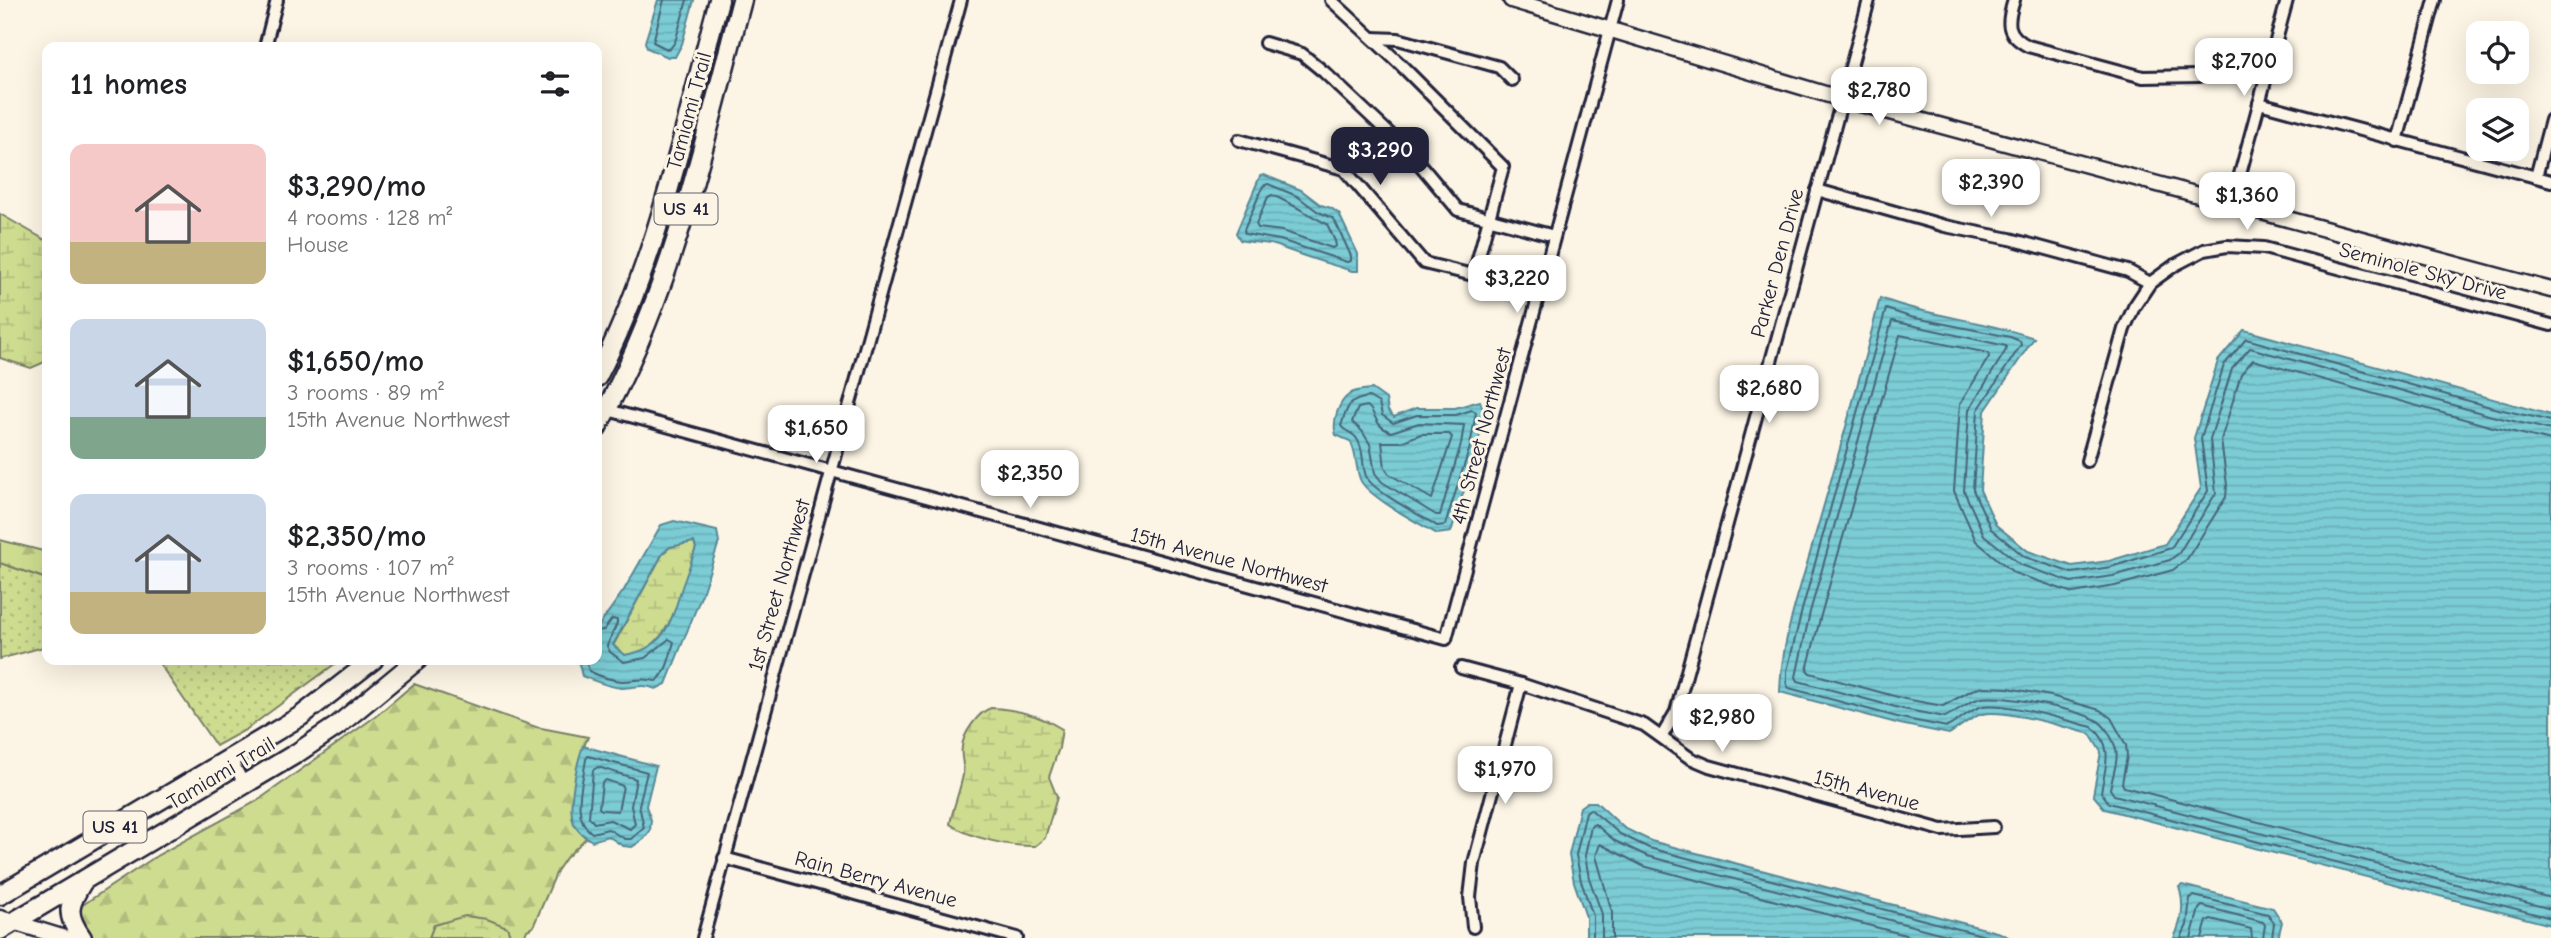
<!DOCTYPE html>
<meta charset="utf-8">
<style>
body{margin:0;font-family:"Comic Neue",sans-serif;background:#f6f6f6;color:#202124;height:100vh;display:flex;flex-direction:column;font-size:26px;white-space:nowrap}
*{box-sizing:border-box;margin:0}
p{font-size:23px;color:#757577}
.icon{flex:none;width:38px;height:38px;fill:none;stroke:currentColor;stroke-width:2;stroke-linecap:round;stroke-linejoin:round}
.map{position:relative;flex:1;overflow:hidden}
.details{position:absolute;left:42px;top:42px;width:560px;height:623px;display:flex;flex-direction:column;background:#fff;border-radius:14px;box-shadow:0 7px 28px #0002}
.details>*{flex:none}
.buttons{position:absolute;left:2466px;top:21px;display:grid;gap:14px}
.buttons a{display:grid;place-items:center;width:63px;height:63px;border-radius:14px;background:#fff;box-shadow:0 7px 28px #0002;font-size:35px}
.price{position:absolute;translate:-50% -60px;padding:0 16px;border-radius:14px;background:#fff;color:#222;font-size:23px;line-height:46px;filter:drop-shadow(0 2px 4px #0008)}
.price::after{content:'';position:absolute;left:50%;top:42px;width:21px;height:16px;margin-left:-10px;background:inherit;clip-path:polygon(0 0,100% 0,50% 100%)}
.price.active{background:#22223b;color:#fff}
ul{padding:0;list-style:none}
li{display:flex;align-items:center;gap:21px;height:175px;padding:0 28px}
li span{display:grid;place-items:center;flex:none;width:196px;height:140px;border-radius:14px;color:#555}
li>.icon{margin-inline-start:auto}
span .icon{width:84px;height:84px;fill:#fffc;stroke-width:1}
li b{font-size:30px}
h2{display:flex;justify-content:space-between;align-items:center;height:84px;padding:0 28px;font-size:30px}
.map>svg:first-child{display:block}
.grass{fill:url(#grass-dots);stroke:#787f66;stroke-width:2}
.forest{fill:url(#forest-firs);stroke:#787f66;stroke-width:2}
.wetland{fill:url(#wetland-marsh);stroke:#787f66;stroke-width:2}
.water{fill:url(#water-rules);stroke:#578897;stroke-width:2;fill-rule:evenodd}
.lines{fill:none;stroke-linecap:round;stroke-linejoin:round}
.shore{stroke:#466679;stroke-width:2}
.minor-casing{stroke:#22223b;stroke-width:16}
.tertiary-casing{stroke:#22223b;stroke-width:19}
.primary-casing{stroke:#22223b;stroke-width:23}
.minor{stroke:#fcf5e5;stroke-width:10}
.tertiary{stroke:#fcf5e5;stroke-width:14}
.primary{stroke:#fcf5e5;stroke-width:18}
.labels{text-anchor:middle;dominant-baseline:central;stroke-width:6;stroke-linejoin:round;paint-order:stroke}
.shield{fill:#fcf5e5;stroke:#63616e;stroke-width:2}
.shield-label{font-size:19px;font-weight:bold;fill:#22223b}
.street-label{font-size:21px;fill:#22223b;stroke:#fcf5e5}
</style>
<div class="map">
<svg width="2551" height="938" viewBox="0 0 2551 938">
<defs>
<pattern id="grass-dots" width="8" height="8" patternUnits="userSpaceOnUse" patternTransform="scale(1.75)"><rect width="8" height="8" fill="#cedc90"/><path d="M2 2h.1M6 6h.1" fill="none" stroke="#b1bc7d" stroke-width="1.8" stroke-linecap="round"/></pattern>
<pattern id="forest-firs" width="22" height="20" patternUnits="userSpaceOnUse" patternTransform="scale(1.75)"><rect width="22" height="20" fill="#cedc90"/><path d="M5 1l3.5 6h-7zM16 11l3.5 6h-7z" fill="#b1bc7d"/></pattern>
<pattern id="wetland-marsh" width="20" height="14" patternUnits="userSpaceOnUse" patternTransform="scale(1.75)"><rect width="20" height="14" fill="#cedc90"/><path d="M1 5h8M5 5V1M11 12h8M15 12V8" fill="none" stroke="#b1bc7d"/></pattern>
<pattern id="water-rules" width="6" height="5" patternUnits="userSpaceOnUse" patternTransform="scale(1.75)"><rect width="6" height="5" fill="#7bccd5"/><path d="M0 2.5h6" fill="none" stroke="#6aafb8"/></pattern>
</defs>
<rect width="100%" height="100%" fill="#fcf5e5"/>
<filter id="ink" filterUnits="userSpaceOnUse"><feTurbulence type="fractalNoise" baseFrequency=".0143" numOctaves="2"/><feDisplacementMap in="SourceGraphic" scale="14" xChannelSelector="R" yChannelSelector="G"/><feConvolveMatrix kernelMatrix="1 2 1 2 8 2 1 2 1" color-interpolation-filters="sRGB"/></filter>
<g filter="url(#ink)">
<g class="grass">
<polygon points="0,563 47,579 47,646 0,659"/>
<polygon points="157,660 340,660 247,729 216,746"/>
</g>
<g class="forest">
<polygon points="0,540 47,552 47,579 0,563"/>
<path d="M 414,684 L 536,727 L 588,737 C 580,753 568,804 573,820 C 575,828 581,833 586,838 L 566,858 L 557,871 L 533,927 L 527,930 L 524,938 L 511,938 L 507,927 L 434,925 L 429,938 L 89,938 L 76,917 L 81,906 L 158,855 L 257,801 L 376,716 Z"/>
</g>
<g class="wetland">
<polygon points="0,214 47,241 47,361 31,368 0,358"/>
<path d="M 694,541 L 696,548 C 685,579 674,638 641,652 C 637,654 630,654 625,655 L 613,646 L 663,553 L 670,547 Z"/>
<path d="M 991,708 C 1016,709 1040,715 1062,729 L 1059,748 L 1049,777 L 1057,797 L 1045,838 L 1035,846 C 1012,847 969,838 950,824 C 953,807 960,791 963,775 C 965,766 960,756 962,747 C 963,734 978,712 991,708 Z"/>
<polygon points="465,916 487,919 507,927 511,938 429,938 434,925"/>
</g>
<g class="water">
<polygon points="658,0 694,0 682,44 675,57 668,57 647,48 645,42"/>
<path d="M 1264,175 L 1301,190 L 1321,205 L 1331,208 L 1339,214 L 1358,254 L 1358,271 L 1352,271 C 1327,263 1301,256 1278,246 C 1268,242 1251,243 1240,240 L 1236,233 L 1260,176 Z"/>
<path d="M 1880,298 C 1930,317 1984,320 2034,338 L 1985,411 L 1980,490 L 1996,525 L 2028,551 L 2072,566 L 2109,561 L 2165,544 L 2201,488 L 2194,438 L 2218,361 L 2244,330 L 2551,415 L 2551,925 L 2105,809 L 2093,795 L 2101,752 L 2090,734 C 2067,728 2003,708 1982,714 C 1971,717 1959,728 1949,734 L 1900,724 L 1780,692 C 1781,640 1801,587 1815,536 C 1838,457 1860,378 1880,298 Z"/>
<path d="M 1372,389 L 1386,399 L 1388,411 L 1394,417 L 1416,408 L 1455,408 L 1480,401 L 1484,412 L 1477,449 L 1451,532 L 1437,534 C 1419,523 1366,496 1360,479 C 1355,466 1357,453 1350,441 L 1336,435 C 1332,422 1338,402 1350,394 C 1355,390 1365,390 1372,389 Z"/>
<path d="M 674,521 L 717,531 L 719,542 L 702,594 L 666,684 L 656,689 C 639,683 637,688 622,688 C 608,687 595,681 582,676 L 578,660 L 597,660 L 597,628 L 624,590 L 661,525 ZM 694,542 L 696,548 C 691,562 686,576 681,590 C 671,623 664,649 625,655 L 613,645 L 663,553 L 670,547 Z"/>
<path d="M 583,746 L 656,766 L 646,806 L 651,820 L 650,831 L 644,839 L 632,847 L 623,846 L 608,836 L 592,841 C 584,836 575,830 573,820 C 568,805 577,762 583,746 Z"/>
<polygon points="1587,802 1596,802 1624,828 1651,841 2000,933 2010,938 1586,938 1586,917 1574,882 1569,855 1580,807"/>
<path d="M 2182,885 L 2273,908 L 2282,922 L 2278,938 L 2174,938 C 2182,920 2185,906 2179,887 Z"/>
</g>
<g class="lines">
<g class="shore">
<polyline points="664,0 653,42 669,50 675,42 687,0"/>
<polygon points="1268,184 1297,196 1317,211 1334,219 1351,256 1351,261 1347,262 1280,240 1245,234 1244,230 1263,186"/>
<path d="M 1272,195 C 1291,203 1309,215 1327,224 L 1335,241 L 1336,246 L 1332,248 L 1282,231 L 1258,228 L 1256,224 L 1268,197 Z"/>
<path d="M 1369,397 L 1379,403 L 1382,415 L 1393,423 L 1417,415 L 1456,415 L 1472,410 L 1476,412 L 1470,447 L 1445,525 L 1437,526 C 1422,516 1372,491 1366,476 C 1361,463 1365,451 1357,439 C 1353,432 1345,432 1341,426 C 1347,407 1348,400 1369,397 Z"/>
<path d="M 1367,406 C 1377,412 1372,425 1391,432 L 1419,423 L 1464,425 L 1461,444 L 1440,515 L 1436,515 L 1382,482 L 1375,473 L 1370,444 L 1362,431 L 1352,422 L 1358,408 Z"/>
<path d="M 2551,421 L 2494,408 L 2246,339 L 2224,365 L 2201,438 L 2208,491 L 2171,548 L 2111,567 L 2072,573 L 2025,557 L 1991,529 L 1973,490 L 1978,410 L 2021,345 L 2020,341 L 2010,337 L 1910,317 L 1886,309 L 1802,610 L 1787,671 L 1787,685 L 1789,688 L 1901,718 L 1947,727 C 1958,722 1968,711 1980,707 C 2001,700 2068,721 2092,727 C 2115,745 2105,768 2101,792 L 2109,803 L 2551,918"/>
<path d="M 2551,430 L 2492,416 L 2250,348 L 2232,369 L 2210,439 L 2216,493 L 2179,553 L 2170,560 L 2113,576 L 2071,582 L 2021,565 L 1984,535 L 1964,491 L 1969,410 L 2006,350 L 2006,346 L 1892,321 L 1810,612 L 1796,677 L 1798,681 L 1903,709 L 1945,717 C 1956,712 1967,702 1978,699 C 1998,693 2078,710 2096,720 C 2105,724 2112,738 2115,746 C 2120,758 2112,777 2110,789 L 2114,795 L 2551,909"/>
<polygon points="1421,434 1449,434 1452,437 1432,499 1389,474 1385,468 1382,442 1401,442"/>
<polyline points="2551,441 2489,426 2253,360 2241,374 2221,440 2227,485 2226,497 2187,559 2173,570 2115,586 2073,593 2014,573 1976,541 1954,491 1960,404 1989,357 1988,353 1900,335 1821,615 1807,670 1810,673 1905,699 1943,706 1972,690 1984,687 2008,688 2051,696 2100,710 2111,718 2126,745 2127,756 2122,783 2124,787 2551,898"/>
<path d="M 586,660 L 589,671 C 599,676 610,680 622,681 C 637,681 640,677 656,681 C 667,674 670,655 674,642 L 669,639 L 645,658 L 624,662 L 610,652 L 607,646 L 617,623 L 617,620 L 612,619 L 604,630 L 597,631"/>
<path d="M 588,756 L 647,772 L 639,805 L 644,828 L 631,839 L 625,839 L 608,829 L 592,833 C 570,817 583,783 586,759 Z"/>
<polygon points="598,767 636,779 631,806 635,824 630,829 610,820 594,823 589,817 593,770"/>
<polygon points="606,780 623,786 618,811 602,810 599,808 602,783"/>
<polyline points="1593,938 1593,916 1581,881 1576,855 1586,812 1590,809 1620,834 1649,848 1993,938"/>
<polyline points="1602,938 1602,914 1589,878 1585,856 1591,826 1595,824 1615,841 1647,856 1958,938"/>
<polyline points="1612,938 1612,912 1596,856 1600,844 1643,866 1917,938"/>
<polyline points="2181,938 2187,925 2190,898 2194,896 2268,914 2274,923 2272,938"/>
<polyline points="2191,938 2199,909 2202,906 2263,922 2265,925 2263,938"/>
<polyline points="2202,938 2207,921 2211,919 2251,929 2252,938"/>
</g>
<g class="minor-casing">
<g id="minor">
<path d="M 2014,0 C 2007,22 2005,34 2028,46 L 2143,77 L 2200,76"/>
<polyline points="1373,38 1398,39 1499,67 1512,80"/>
<polyline points="1265,43 1302,54 1324,72 1412,155 1458,210 1554,236"/>
<polyline points="265,47 277,0"/>
<polyline points="2259,103 2551,181"/>
<polyline points="1239,140 1344,169 1424,263 1469,274 1475,270 1503,167 1399,63 1331,0"/>
<polyline points="2397,141 2435,0"/>
<polyline points="2536,177 2551,120"/>
<polyline points="1817,190 1945,226 2010,239 2128,271 2150,283"/>
<polyline points="2232,204 2287,0"/>
<polyline points="597,407 1446,639 1618,0"/>
<polyline points="2087,461 2124,329 2134,307 2150,283 2175,265 2204,250 2227,246 2264,248 2551,325"/>
<polyline points="1461,668 1521,684 1644,725 1690,758 1709,766 1942,830 1994,827"/>
<polyline points="1662,736 1676,712 1869,0"/>
<polyline points="231,759 245,786"/>
<polyline points="724,858 1017,938"/>
<polyline points="1473,927 1470,897 1474,863 1521,684"/>
<polyline points="703,938 961,0"/>
</g>
</g>
<g class="tertiary-casing">
<g id="tertiary">
<polyline points="1511,0 1842,99 2551,290"/>
<polyline points="0,918 65,938"/>
</g>
</g>
<g class="primary-casing">
<g id="primary">
<path d="M 597,377 C 658,260 684,127 719,0"/>
<path d="M 597,427 C 672,295 703,145 742,0"/>
<polyline points="0,895 266,737 301,716 373,660"/>
<polyline points="0,930 297,753 337,726 417,660"/>
<path d="M 82,938 C 65,914 68,905 83,881"/>
</g>
</g>
<use href="#minor" class="minor"/>
<use href="#tertiary" class="tertiary"/>
<use href="#primary" class="primary"/>
</g>
</g>
<g class="labels">
<g class="shield">
<rect x="654.5" y="193.5" width="63" height="31" rx="5"/>
<rect x="83.5" y="811.5" width="63" height="31" rx="5"/>
</g>
<g class="shield-label">
<text x="686" y="209">US 41</text>
<text x="115" y="827">US 41</text>
</g>
<g class="street-label">
<text transform="translate(689 111) rotate(-75)">Tamiami Trail</text>
<text transform="translate(1777 263) rotate(-75)">Parker Den Drive</text>
<text transform="translate(2423 271) rotate(15)">Seminole Sky Drive</text>
<text transform="translate(1481 436) rotate(-75)">4th Street Northwest</text>
<text transform="translate(1229 560) rotate(15)">15th Avenue Northwest</text>
<text transform="translate(779 585) rotate(-74)">1st Street Northwest</text>
<text transform="translate(221 773) rotate(-31)">Tamiami Trail</text>
<text transform="translate(1867 790) rotate(15)">15th Avenue</text>
<text transform="translate(876 879) rotate(15)">Rain Berry Avenue</text>
</g>
</g>
</svg>
<div class="buttons">
<a><svg class="icon" aria-label="locate" viewBox="0 0 24 24"><circle cx="12" cy="12" r="6"/><path d="M12 2v4M12 18v4M2 12h4M18 12h4"/></svg></a>
<a><svg class="icon" aria-label="layers" viewBox="0 0 24 24"><path d="M12 4l9 5-9 5-9-5zM3 14l9 5 9-5"/></svg></a>
</div>
<b class="price" style="left:2244px;top:98px">$2,700</b>
<b class="price" style="left:1879px;top:127px">$2,780</b>
<b class="price active" style="left:1380px;top:187px">$3,290</b>
<b class="price" style="left:1991px;top:219px">$2,390</b>
<b class="price" style="left:2247px;top:232px">$1,360</b>
<b class="price" style="left:1517px;top:315px">$3,220</b>
<b class="price" style="left:1769px;top:425px">$2,680</b>
<b class="price" style="left:816px;top:465px">$1,650</b>
<b class="price" style="left:1030px;top:510px">$2,350</b>
<b class="price" style="left:1722px;top:754px">$2,980</b>
<b class="price" style="left:1505px;top:806px">$1,970</b>
<section class="details">
<h2>11 homes<svg class="icon" aria-label="filters" viewBox="0 0 24 24"><path d="M4 7h16M4 17h16"/><circle cx="9" cy="7" r="2"/><circle cx="15" cy="17" r="2"/></svg></h2>
<ul>
<li><span style="background:linear-gradient(#f6c9c9 70%,#c2b280 0)"><svg class="icon" aria-label="home" viewBox="0 0 24 24"><path d="M3 11l9-7 9 7M6 9v11h12V9"/></svg></span><div><b>$3,290/mo</b><p>4 rooms · 128 m²</p><p>House</p></div></li>
<li><span style="background:linear-gradient(#c9d6e8 70%,#7fa58c 0)"><svg class="icon" aria-label="home" viewBox="0 0 24 24"><path d="M3 11l9-7 9 7M6 9v11h12V9"/></svg></span><div><b>$1,650/mo</b><p>3 rooms · 89 m²</p><p>15th Avenue Northwest</p></div></li>
<li><span style="background:linear-gradient(#c9d6e8 70%,#c2b280 0)"><svg class="icon" aria-label="home" viewBox="0 0 24 24"><path d="M3 11l9-7 9 7M6 9v11h12V9"/></svg></span><div><b>$2,350/mo</b><p>3 rooms · 107 m²</p><p>15th Avenue Northwest</p></div></li>
</ul>
</section>
</div>
